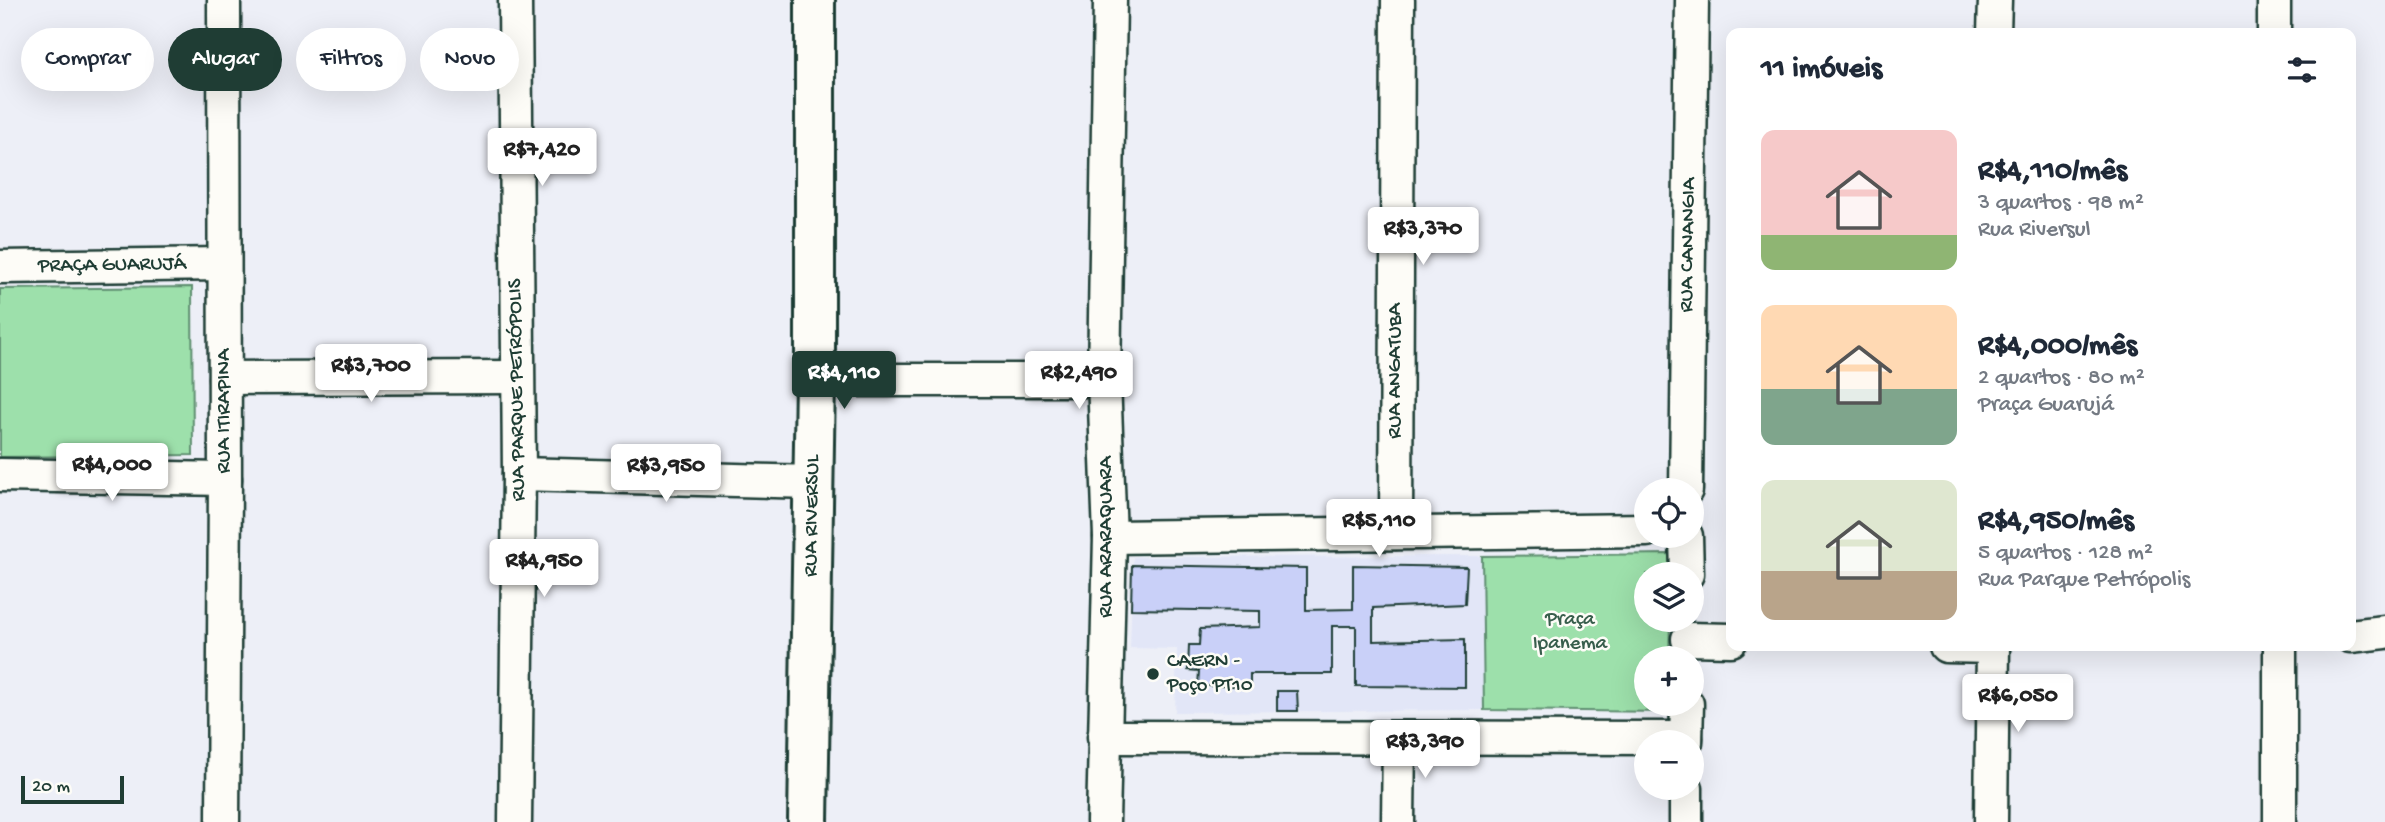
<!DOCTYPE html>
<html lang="pt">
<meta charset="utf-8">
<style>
body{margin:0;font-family:"Gochi Hand",sans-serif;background:#f2f2f3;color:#1f2937;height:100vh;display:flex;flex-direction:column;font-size:26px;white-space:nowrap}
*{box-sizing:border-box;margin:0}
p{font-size:23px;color:#747a83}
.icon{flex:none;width:38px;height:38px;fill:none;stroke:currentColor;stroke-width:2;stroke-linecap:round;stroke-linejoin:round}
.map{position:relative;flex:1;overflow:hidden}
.details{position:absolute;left:1726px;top:28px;width:630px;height:623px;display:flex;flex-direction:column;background:#fff;border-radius:14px;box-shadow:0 7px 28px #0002}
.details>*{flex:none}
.guide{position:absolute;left:21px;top:28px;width:665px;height:63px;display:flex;gap:14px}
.fabs{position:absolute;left:1634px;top:478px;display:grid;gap:14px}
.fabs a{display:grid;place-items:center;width:70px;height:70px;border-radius:50%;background:#fff;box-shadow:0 7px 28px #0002;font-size:35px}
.scale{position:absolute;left:21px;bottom:18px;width:103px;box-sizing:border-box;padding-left:7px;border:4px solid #1f3d34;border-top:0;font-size:19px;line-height:24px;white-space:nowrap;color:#1f3d34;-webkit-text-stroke:5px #fdfcf7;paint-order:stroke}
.price{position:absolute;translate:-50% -60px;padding:0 16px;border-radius:7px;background:#fff;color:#222;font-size:23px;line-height:46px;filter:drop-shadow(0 2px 4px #0008)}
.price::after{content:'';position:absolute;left:50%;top:42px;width:21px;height:16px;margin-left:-10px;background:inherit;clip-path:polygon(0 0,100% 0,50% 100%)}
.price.active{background:#1f3d34;color:#fff}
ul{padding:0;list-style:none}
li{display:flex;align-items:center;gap:21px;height:175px;padding:0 35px}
li span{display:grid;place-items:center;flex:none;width:196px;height:140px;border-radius:14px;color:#555}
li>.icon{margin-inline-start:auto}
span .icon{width:84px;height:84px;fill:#fffc;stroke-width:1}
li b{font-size:30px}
h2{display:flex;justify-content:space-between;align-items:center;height:84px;padding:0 35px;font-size:30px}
.tag{padding:0 24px;border-radius:32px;background:#fff;box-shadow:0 7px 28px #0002;font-size:24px;line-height:63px}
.tag.active{background:#1f3d34;color:#fff}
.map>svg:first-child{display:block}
.built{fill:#e2e6f7}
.green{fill:#9de0ab;stroke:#5e8e70;stroke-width:2}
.building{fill:#c9d0f8;stroke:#1f3d34;stroke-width:2}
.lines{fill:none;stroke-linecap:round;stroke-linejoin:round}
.street-casing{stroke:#1f3d34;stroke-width:37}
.secondary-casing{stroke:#1f3d34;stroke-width:44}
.street{stroke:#fdfcf7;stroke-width:32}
.secondary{stroke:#fdfcf7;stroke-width:38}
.poi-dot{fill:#1f3d34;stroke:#fdfcf7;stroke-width:2.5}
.labels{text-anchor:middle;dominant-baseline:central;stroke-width:5;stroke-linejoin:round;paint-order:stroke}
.street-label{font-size:21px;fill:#1f3d34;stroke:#fdfcf7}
.park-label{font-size:21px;fill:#385e4c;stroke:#fdfcf7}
.poi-label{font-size:21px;fill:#1f3d34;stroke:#fdfcf7;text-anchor:start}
</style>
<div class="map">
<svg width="2385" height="822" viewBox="0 0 2385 822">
<rect width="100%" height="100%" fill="#edeff7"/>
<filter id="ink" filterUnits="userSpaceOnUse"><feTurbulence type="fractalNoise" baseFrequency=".0143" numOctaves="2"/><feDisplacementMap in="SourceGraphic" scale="14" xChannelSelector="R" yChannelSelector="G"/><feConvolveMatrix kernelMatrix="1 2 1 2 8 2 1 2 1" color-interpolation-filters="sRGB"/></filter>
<g filter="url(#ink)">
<polygon class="built" points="1482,556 1484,710 1175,712 1177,649 1130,648 1133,557"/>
<g class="green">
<polygon points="192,287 193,455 0,457 0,289"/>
<polygon points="1671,554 1670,574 1647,574 1647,620 1670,620 1669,658 1647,658 1647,704 1668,704 1668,712 1484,710 1482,556"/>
</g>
<g class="building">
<polygon points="1132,565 1306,568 1306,610 1353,609 1353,565 1467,567 1465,604 1373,608 1373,641 1465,639 1465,687 1356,686 1356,626 1332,626 1332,674 1250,674 1250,686 1198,686 1199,671 1188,670 1189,645 1199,645 1200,629 1260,627 1260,611 1131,609"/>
<polygon points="1277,691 1297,691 1298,711 1277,711"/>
</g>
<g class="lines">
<g class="street-casing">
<g id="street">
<polyline points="515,0 519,474 515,822"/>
<polyline points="2274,0 2274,33"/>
<polyline points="1994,33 1995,0"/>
<polyline points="0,267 224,264"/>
<polyline points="225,378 517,377"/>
<polyline points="815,380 1104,380"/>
<polyline points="519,474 813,482"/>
<polyline points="0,475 225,479"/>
<polyline points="1686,490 1692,0"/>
<polyline points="1396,533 1398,0"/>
<polyline points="1686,536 1687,574"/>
<polyline points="1110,537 1647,530"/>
<polyline points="2350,636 2385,632"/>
<polyline points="1688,639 1731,640"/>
<polyline points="1946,646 1993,647"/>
<polyline points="2280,646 2280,822"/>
<polyline points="1104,737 1686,738"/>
<polyline points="1686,742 1687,704"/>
<polyline points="223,822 225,479 224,0"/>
<polyline points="1103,822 1110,537 1104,380 1110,0"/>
<polyline points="1398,822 1399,738"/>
<polyline points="1686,822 1686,788"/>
<polyline points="1991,822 1993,646"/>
</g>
</g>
<g class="secondary-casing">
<polyline id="secondary" points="808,822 815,380 815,0"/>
</g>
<use href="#street" class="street"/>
<use href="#secondary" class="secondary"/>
</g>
</g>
<circle class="poi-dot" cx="1153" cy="674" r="7"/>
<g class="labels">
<g class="street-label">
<text transform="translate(1689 245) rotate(-89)">RUA CANANGIA</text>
<text transform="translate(112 266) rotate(-1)">PRAÇA GUARUJÁ</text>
<text transform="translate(1396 371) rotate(-90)">RUA ANGATUBA</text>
<text transform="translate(518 390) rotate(-91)">RUA PARQUE PETRÓPOLIS</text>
<text transform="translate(225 411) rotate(-90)">RUA ITIRAPINA</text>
<text transform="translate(813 516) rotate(-89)">RUA RIVERSUL</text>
<text transform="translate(1107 537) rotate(-90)">RUA ARARAQUARA</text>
</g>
<g class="park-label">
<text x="1570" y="620">Praça<tspan x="1570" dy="24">Ipanema</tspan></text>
</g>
<g class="poi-label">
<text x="1167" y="662">CAERN -<tspan x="1167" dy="24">Poço PT10</tspan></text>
</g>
</g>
</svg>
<div class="fabs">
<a><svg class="icon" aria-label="locate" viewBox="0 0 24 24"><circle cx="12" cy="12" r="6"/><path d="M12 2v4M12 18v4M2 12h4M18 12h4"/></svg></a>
<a><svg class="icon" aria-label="layers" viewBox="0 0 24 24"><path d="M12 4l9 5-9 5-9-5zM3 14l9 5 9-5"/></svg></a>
<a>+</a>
<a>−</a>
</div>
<div class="scale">20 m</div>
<b class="price" style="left:542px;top:188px">R$7,420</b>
<b class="price" style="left:1423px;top:267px">R$3,370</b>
<b class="price" style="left:371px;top:404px">R$3,700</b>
<b class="price active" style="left:844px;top:411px">R$4,110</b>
<b class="price" style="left:1079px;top:411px">R$2,490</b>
<b class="price" style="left:112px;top:503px">R$4,000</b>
<b class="price" style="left:666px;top:504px">R$3,950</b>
<b class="price" style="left:1379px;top:559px">R$5,110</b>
<b class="price" style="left:544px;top:599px">R$4,950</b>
<b class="price" style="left:2018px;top:734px">R$6,050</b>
<b class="price" style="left:1425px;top:780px">R$3,390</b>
<div class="guide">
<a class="tag">Comprar</a>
<a class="tag active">Alugar</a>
<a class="tag">Filtros</a>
<a class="tag">Novo</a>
</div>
<section class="details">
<h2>11 imóveis<svg class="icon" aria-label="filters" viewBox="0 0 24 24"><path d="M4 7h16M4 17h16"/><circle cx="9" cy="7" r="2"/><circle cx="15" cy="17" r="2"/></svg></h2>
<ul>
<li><span style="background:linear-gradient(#f6c9c9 75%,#8fb573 0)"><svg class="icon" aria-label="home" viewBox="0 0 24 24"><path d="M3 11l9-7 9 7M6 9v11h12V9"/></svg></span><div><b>R$4,110/mês</b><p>3 quartos · 98 m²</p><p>Rua Riversul</p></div></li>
<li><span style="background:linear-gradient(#ffd9b3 60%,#7fa58c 0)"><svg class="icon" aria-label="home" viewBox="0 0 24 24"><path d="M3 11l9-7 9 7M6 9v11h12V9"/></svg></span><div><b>R$4,000/mês</b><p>2 quartos · 80 m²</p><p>Praça Guarujá</p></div></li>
<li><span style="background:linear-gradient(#dfe7d0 65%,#b9a48a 0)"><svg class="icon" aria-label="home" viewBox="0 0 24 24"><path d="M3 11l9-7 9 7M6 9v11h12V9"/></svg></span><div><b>R$4,950/mês</b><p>5 quartos · 128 m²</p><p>Rua Parque Petrópolis</p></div></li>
</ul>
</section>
</div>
